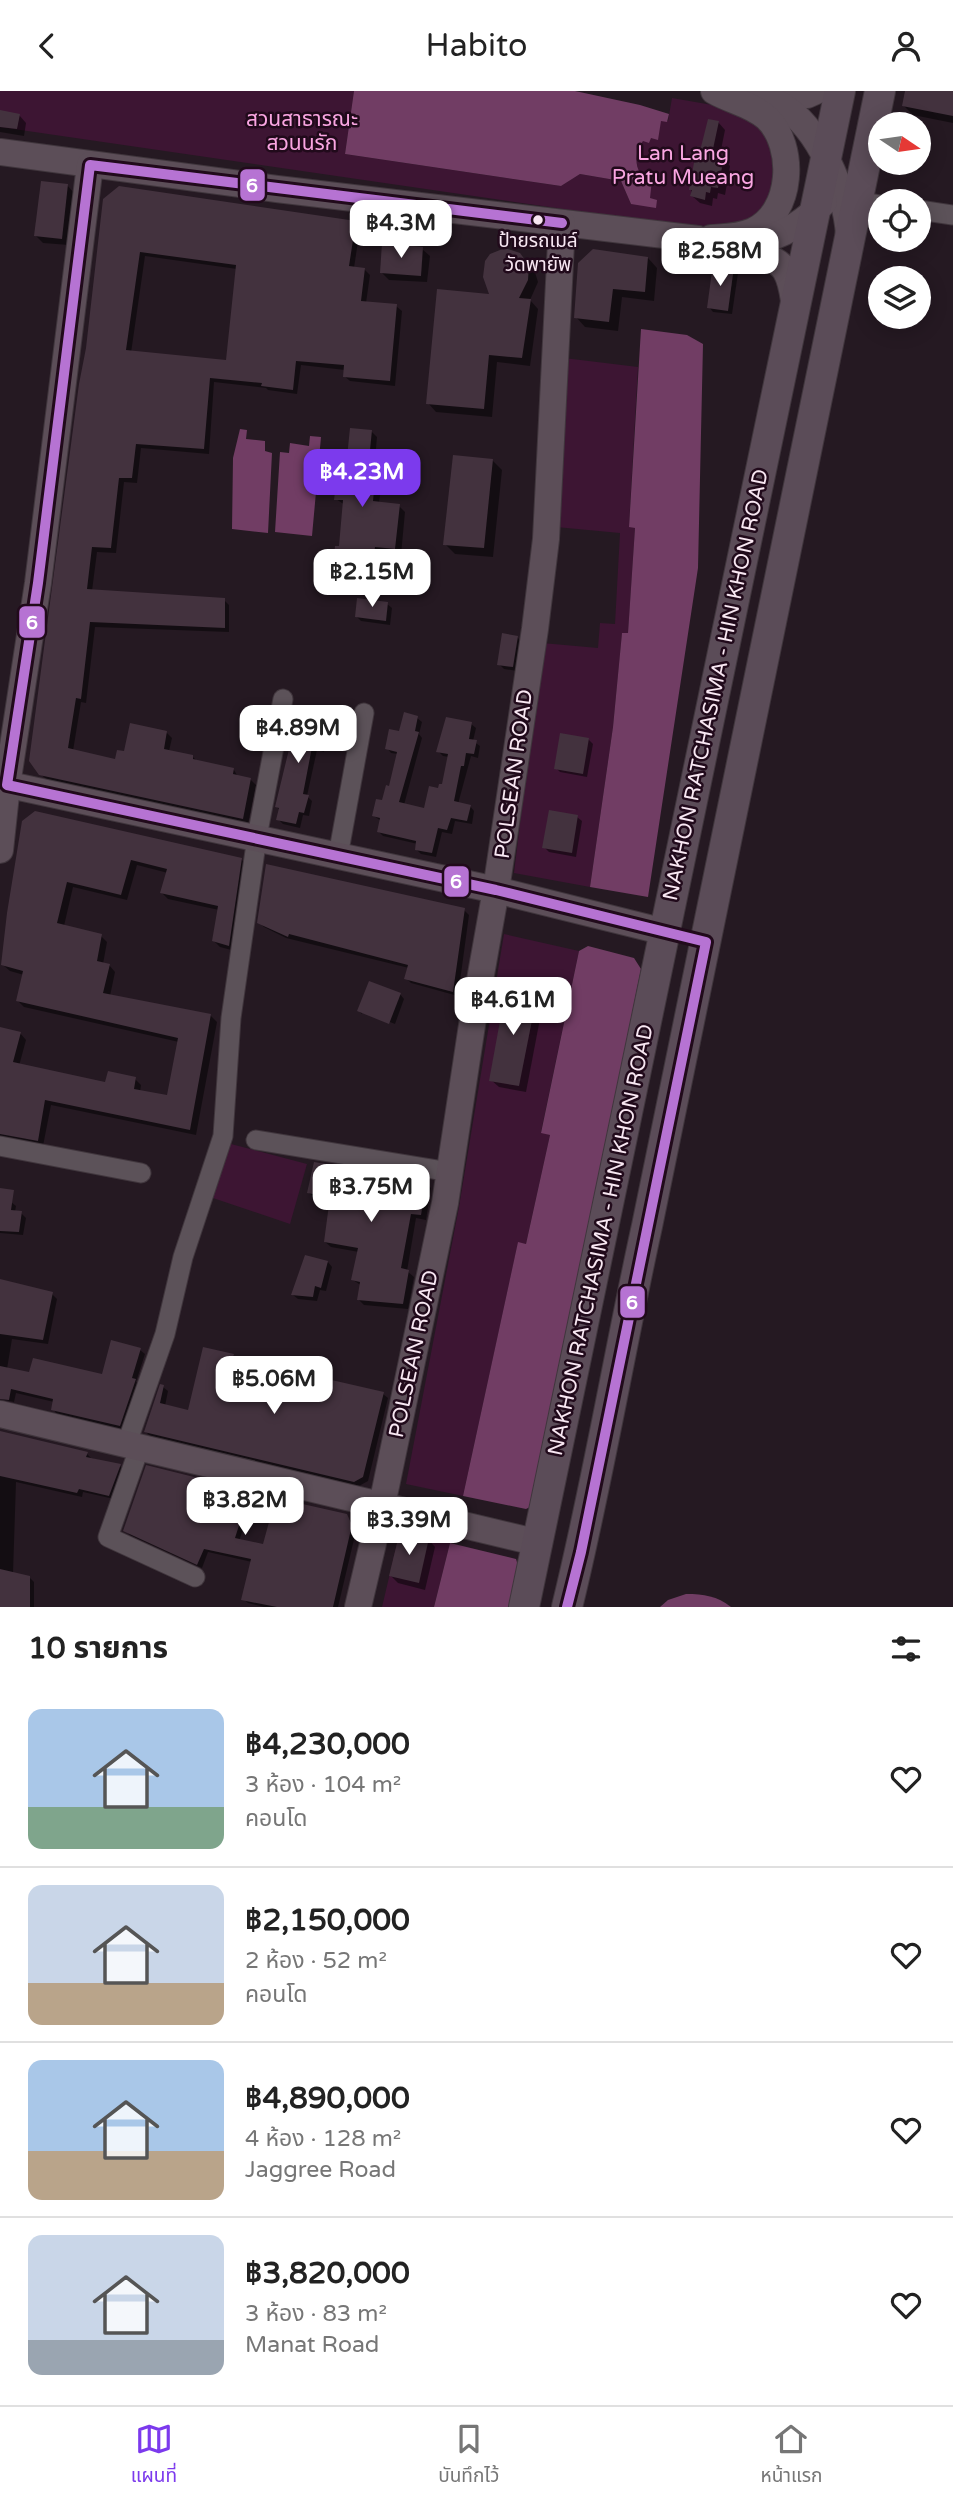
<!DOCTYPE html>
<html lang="th">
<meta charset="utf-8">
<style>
body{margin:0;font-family:"Varela Round","Noto Sans Thai",sans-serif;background:#f2f2f2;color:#222;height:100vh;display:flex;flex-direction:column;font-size:26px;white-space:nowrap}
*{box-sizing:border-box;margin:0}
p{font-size:23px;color:#767676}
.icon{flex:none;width:38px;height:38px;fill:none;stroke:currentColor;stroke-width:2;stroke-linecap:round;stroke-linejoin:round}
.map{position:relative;height:1516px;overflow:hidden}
.drawer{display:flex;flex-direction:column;background:#fff;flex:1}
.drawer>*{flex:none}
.needle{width:46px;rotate:103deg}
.buttons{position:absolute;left:868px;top:21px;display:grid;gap:14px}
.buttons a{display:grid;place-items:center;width:63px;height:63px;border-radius:50%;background:#fff;box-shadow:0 4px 18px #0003;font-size:35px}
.price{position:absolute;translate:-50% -60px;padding:0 16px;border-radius:14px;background:#fff;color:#222;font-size:23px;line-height:46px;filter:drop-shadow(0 2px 4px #0008)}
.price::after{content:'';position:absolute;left:50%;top:42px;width:21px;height:16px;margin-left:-10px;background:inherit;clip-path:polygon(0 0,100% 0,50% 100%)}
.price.on{background:#7c3aed;color:#fff}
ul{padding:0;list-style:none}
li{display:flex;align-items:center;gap:21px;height:175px;padding:0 28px}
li+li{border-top:2px solid #e0e0e0}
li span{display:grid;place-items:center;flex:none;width:196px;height:140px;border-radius:14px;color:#555}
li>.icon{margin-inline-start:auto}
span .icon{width:84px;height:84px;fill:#fffc;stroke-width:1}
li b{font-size:30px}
h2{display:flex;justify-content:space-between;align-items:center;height:84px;padding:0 28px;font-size:30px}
header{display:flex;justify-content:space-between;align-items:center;height:91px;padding:0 28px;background:#fff;font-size:32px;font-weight:600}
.tabs{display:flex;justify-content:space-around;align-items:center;height:98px;border-top:2px solid #e0e0e0;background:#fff;font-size:19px;color:#767676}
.tabs a{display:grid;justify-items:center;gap:4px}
.tabs .on{color:#7c3aed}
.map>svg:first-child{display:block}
.green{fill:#3d1533}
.water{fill:#713d64}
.shadow{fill:#0007;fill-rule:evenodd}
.building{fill:#43323e;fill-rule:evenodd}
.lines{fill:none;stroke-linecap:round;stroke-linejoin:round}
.street-casing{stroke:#40363d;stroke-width:21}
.secondary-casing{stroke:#40363d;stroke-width:28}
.primary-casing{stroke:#40363d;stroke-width:32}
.street{stroke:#5c5259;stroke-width:19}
.secondary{stroke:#5c4e58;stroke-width:26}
.primary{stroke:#5b4c58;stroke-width:30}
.bus-1-casing{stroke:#210a1b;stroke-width:16}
.bus-1{stroke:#b673d3;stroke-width:10}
.bus-dot{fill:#f8e7f2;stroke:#210a1b;stroke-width:2.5}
.labels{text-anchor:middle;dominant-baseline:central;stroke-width:5;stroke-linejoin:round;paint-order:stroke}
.bus-label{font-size:19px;fill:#f8e7f2;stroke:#210a1b}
.park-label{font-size:21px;fill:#faa6e2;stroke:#210a1b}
.street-label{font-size:21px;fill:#f8e7f2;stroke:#210a1b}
.line-badge{stroke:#210a1b;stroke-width:2.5}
.badge-label{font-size:19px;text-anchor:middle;font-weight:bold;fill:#fff}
</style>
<header><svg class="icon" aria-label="back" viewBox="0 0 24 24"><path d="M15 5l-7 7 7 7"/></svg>Habito<svg class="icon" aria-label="person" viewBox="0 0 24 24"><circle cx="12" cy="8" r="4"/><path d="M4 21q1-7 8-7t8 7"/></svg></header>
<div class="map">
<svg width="953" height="1516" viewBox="0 0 953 1516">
<rect width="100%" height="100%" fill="#251922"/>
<g class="green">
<polygon points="0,0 354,0 345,63 561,95 580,83 621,90 631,113 650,108 645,88 638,79 636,67 639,56 643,50 650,47 661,29 668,30 672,7 747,20 761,29 782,72 764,123 728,139 653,131 0,36"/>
<polygon points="564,267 638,276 629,435 635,437 628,543 622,543 613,636 590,796 514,782 542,552 598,557 600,532 615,533 620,442 556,436"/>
<polygon points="504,843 579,860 541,1041 550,1044 526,1153 518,1152 463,1405 406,1393 459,1116"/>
<polygon points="227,1052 307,1073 290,1133 210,1106"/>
<polygon points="400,1440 450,1452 434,1516 382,1516"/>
</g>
<g class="water">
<path d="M 354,0 L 575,0 L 640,14 L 669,23 L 667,31 L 661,30 L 658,49 L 651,47 L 649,52 L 643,50 C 636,60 634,71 640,82 L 646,83 L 645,88 L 652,89 L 650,107 L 657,109 L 656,117 L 631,113 L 621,90 L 580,83 L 561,95 L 345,63 Z"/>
<polygon points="641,238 687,244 703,253 698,477 648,806 590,796 613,636 622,542 628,542 635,437 629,436"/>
<polygon points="240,338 247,339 246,348 265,350 265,360 272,362 268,442 232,438 233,367"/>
<polygon points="310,345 321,346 312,445 275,441 280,361 289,362 290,352 309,355"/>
<polygon points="588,855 634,867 641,878 532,1415 526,1418 463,1405 518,1151 526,1153 550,1044 541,1042 579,860"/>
<polygon points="450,1452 516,1468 519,1478 510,1516 434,1516"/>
<path d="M 686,1503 C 704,1503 717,1505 731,1516 L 660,1516 L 668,1509 Z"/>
</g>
<g class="shadow">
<polygon points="906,0 953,0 953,32 913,24 903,14"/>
<polygon points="0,21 19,24 26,32 24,45 0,41"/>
<polygon points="718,31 725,39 720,64 730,75 725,104 718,102 717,108 713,107 712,115 700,112 692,105 691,98 703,58"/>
<polygon points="67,94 74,102 69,154 43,152 36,145"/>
<path d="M 105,108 L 355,132 L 360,137 L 354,177 L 364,178 L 370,184 L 366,212 L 396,215 L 402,220 L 395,295 L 350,290 L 344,285 L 345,279 L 301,274 L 297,303 L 268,299 L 266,297 L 214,291 L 209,363 L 141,357 L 137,392 L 124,391 L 116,462 L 97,461 L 92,500 L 224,509 L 229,514 L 229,541 L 95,536 L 86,612 L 81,611 L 73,660 L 116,670 L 126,662 L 167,642 L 172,647 L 169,660 L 192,665 L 198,671 L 234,679 L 238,686 L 250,688 L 256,694 L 248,733 L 47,689 L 41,683 ZM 145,165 L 237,178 L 227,271 L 131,262 Z"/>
<polygon points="422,158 430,165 427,191 389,189 381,181"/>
<polygon points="520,163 534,178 538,191 530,209 538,218 530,275 497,271 492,326 436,321 428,312"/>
<polygon points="648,167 657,177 654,210 622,206 618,240 585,236 576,226"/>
<polygon points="733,177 738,182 732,223 713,221 709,216"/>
<polygon points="371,340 377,346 373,391 381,397 379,412 399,415 405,421 401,464 380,461 377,484 341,479 334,473 340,457 345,414 336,408"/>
<polygon points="492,369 502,379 493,466 455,463 445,453"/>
<polygon points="387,513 392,517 390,534 361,530 357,526"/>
<polygon points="517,546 522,551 517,580 504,578 499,573"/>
<polygon points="319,622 324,627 320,643 326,648 324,661 317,659 307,705 312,710 309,725 303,724 300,737 283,733 278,728 280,719 277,716 292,651 290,649"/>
<polygon points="417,627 422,631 419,643 422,647 404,714 425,719 443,695 449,666 443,665 438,660 471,633 476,637 473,650 480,655 478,667 471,665 458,713 470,715 474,720 472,733 455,730 452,743 442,741 436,766 421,763 416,758 418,753 383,745 379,741 381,730 374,725 384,712 390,697 398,663 391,662 387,657"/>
<polygon points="588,648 593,653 587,686 560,681 556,677"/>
<polygon points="577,726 582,730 576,766 549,761 544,756"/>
<polygon points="24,731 241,768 247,775 235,860 220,856 213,849 219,819 168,808 162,802 168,782 137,774 127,809 73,796 64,835 101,845 107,851 103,873 109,874 115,881 110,905 210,924 217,931 196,1044 51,1014 43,1055 0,1051 0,938 20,942 26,949 19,975 107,993 135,988 141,994 140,1001 168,1006 179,951 24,916 18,910 24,884 10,880 3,874"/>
<polygon points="464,819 469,824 458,905 411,892 406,887 409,877 286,847 264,836 259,831"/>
<polygon points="400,903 404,908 395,933 362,920 362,923 359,920"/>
<polygon points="536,905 543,912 526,1001 499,996 491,989"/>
<polygon points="426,1092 431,1097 426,1129 416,1127 407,1180 414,1186 408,1218 364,1214 359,1209 362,1195 353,1189 359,1161 331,1156 325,1151 332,1110 315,1107 309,1102"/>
<polygon points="0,1109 11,1111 16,1115 15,1121 21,1122 26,1127 23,1144 0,1142"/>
<polygon points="328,1171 332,1176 326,1200 320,1199 317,1210 298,1208 293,1204"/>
<polygon points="0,1190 52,1203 57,1208 48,1253 12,1248 7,1278 31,1284 103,1286 140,1259 145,1263 136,1291 140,1294 124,1339 57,1323 53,1318 54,1311 16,1302 14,1311 0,1308"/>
<polygon points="233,1265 236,1268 383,1303 388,1307 368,1390 359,1395 150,1345 146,1341 163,1296 168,1300 165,1315 189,1321"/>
<polygon points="0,1342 87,1363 91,1367 120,1375 124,1379 114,1408 83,1401 82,1406 16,1391 13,1483 30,1487 34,1491 34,1516 0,1516"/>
<polygon points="249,1401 254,1406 239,1450 265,1455 346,1425 351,1430 356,1440 338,1516 264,1516 248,1512 243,1508 252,1471 208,1461 202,1477 130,1444 125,1439"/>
<polygon points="428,1448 435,1456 425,1499 398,1492 391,1485"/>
</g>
<g class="building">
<polygon points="905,0 953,0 953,25 902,15"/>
<polygon points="0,19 20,23 17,38 0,36"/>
<polygon points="708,28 719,30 713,58 717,59 716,65 724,66 718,97 711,96 710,102 706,101 705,109 690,105 692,99 689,99 697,55 701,56"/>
<polygon points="41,90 68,93 62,148 34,145"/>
<path d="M 119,95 L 356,130 L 349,175 L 365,177 L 361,210 L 397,213 L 390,290 L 343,286 L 344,274 L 296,270 L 293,299 L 261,295 L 262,292 L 210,287 L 204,358 L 136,353 L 132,387 L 119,387 L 111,457 L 92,456 L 87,498 L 225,507 L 225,537 L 90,531 L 81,608 L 76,607 L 68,657 L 115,668 L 117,659 L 124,660 L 130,632 L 167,640 L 164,658 L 193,664 L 193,668 L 234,677 L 233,683 L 251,687 L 243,728 L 39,684 L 29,670 L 79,293 L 86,257 L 103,108 ZM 140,161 L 236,174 L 226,269 L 126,259 Z"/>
<polygon points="382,152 423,156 421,185 380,182"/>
<polygon points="505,157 520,162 529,174 528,189 519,207 531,208 522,267 489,264 484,318 426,313 437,198 489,203 483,186 485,170 490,163"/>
<polygon points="593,158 648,166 645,201 613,198 609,231 574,227 578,172"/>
<polygon points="713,173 734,176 728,220 707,217"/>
<polygon points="350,337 372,339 367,389 375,389 373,410 400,413 395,458 375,456 372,479 333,474 335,455 339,455 343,409 334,409 337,385 345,386"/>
<polygon points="453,364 493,368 484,457 443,454"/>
<polygon points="357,507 388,511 386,530 355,526"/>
<polygon points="502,542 518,545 513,576 497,574"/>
<polygon points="294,616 320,621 316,640 323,642 319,657 312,656 303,703 309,704 304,722 299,721 296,733 276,729 279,717 275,716 291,650 288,649"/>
<polygon points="404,621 418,625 415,640 419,641 399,711 424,717 429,695 438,697 439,693 442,693 448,663 436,661 446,626 472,631 469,648 477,649 474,663 466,662 464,675 461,675 454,710 471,714 467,730 451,727 447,739 438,737 432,762 415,759 416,750 377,741 380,727 372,725 376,708 382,709 386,694 389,695 397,661 385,658 389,638 399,640"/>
<polygon points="560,642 589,647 583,683 554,678"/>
<polygon points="549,719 578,724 572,762 542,757"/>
<polygon points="35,720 242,767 229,855 212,850 218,815 160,802 167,778 131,769 121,804 67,791 57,832 102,843 97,870 110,873 103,902 211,923 190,1039 45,1009 38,1050 0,1043 0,936 21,941 13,971 105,991 108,980 136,986 134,998 167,1004 178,947 16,910 23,880 1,874 7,822 22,730"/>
<polygon points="266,773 465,817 453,901 404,888 408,874 289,843 288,846 257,832"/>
<polygon points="369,890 401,902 389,933 357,920"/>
<polygon points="506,897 537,904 519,995 489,990"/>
<polygon points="314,1071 427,1090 421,1124 411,1123 401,1177 409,1179 403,1213 357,1209 360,1191 351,1189 358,1157 324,1151 330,1106 307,1102"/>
<polygon points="0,1097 14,1099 11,1119 22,1120 19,1141 0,1140"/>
<polygon points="305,1164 328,1170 321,1197 315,1195 313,1206 291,1204"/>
<polygon points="0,1188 53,1201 43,1249 0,1243"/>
<polygon points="111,1249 141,1257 132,1287 136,1288 120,1335 51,1319 53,1308 11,1298 9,1309 0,1308 0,1275 29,1281 33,1267 102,1283"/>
<polygon points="203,1256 234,1263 233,1266 248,1270 384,1301 363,1386 354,1391 144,1341 160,1293 164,1294 160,1312 188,1319"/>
<polygon points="0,1340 88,1361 86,1366 121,1373 109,1405 79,1398 77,1402 0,1385"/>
<polygon points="146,1374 250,1400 235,1447 263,1453 275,1409 297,1414 298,1412 347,1423 352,1434 333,1516 277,1516 241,1509 251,1468 204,1458 197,1474 123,1440"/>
<polygon points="400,1440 429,1447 419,1492 389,1485"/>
<polygon points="0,1478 30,1485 30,1516 0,1516"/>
</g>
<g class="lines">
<g class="street-casing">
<g id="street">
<polyline points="859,110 880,114"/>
<polyline points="919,119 953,124"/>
<polyline points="338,765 364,622"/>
<polyline points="256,1049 450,1081"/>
<polyline points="0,1055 141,1082"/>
<polyline points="127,1352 165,1243 183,1166 223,1045 231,927 257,746 283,608"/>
<polyline points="140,1355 108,1446 195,1486"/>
</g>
</g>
<g class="secondary-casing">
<g id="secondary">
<polyline points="784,0 807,4 816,0"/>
<path d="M 745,4 C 757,6 770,8 781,14 C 819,36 846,101 849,144"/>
<path d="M 0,61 L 277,98 L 698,148 C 721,157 771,158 785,179 C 792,190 793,204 795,216"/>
<path d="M 711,147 C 725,146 740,146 753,140 C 793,122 796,55 767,27 C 752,13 731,10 714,0"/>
<path d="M 749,151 C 779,148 803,133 824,111"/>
<polyline points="0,692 496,799 665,841"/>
<polyline points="0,759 7,694 38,492 90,74"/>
<polyline points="0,1323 539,1452"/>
<polyline points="358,1516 382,1414 445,1112 472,934 496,799 535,538 546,448 562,132"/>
</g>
</g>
<g class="primary-casing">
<g id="primary">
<polyline points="524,1516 840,0"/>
<path d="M 567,1516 C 598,1390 619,1262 647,1135 C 728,758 803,379 880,0"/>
</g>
</g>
<use href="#street" class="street"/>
<use href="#secondary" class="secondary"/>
<use href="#primary" class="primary"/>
<g class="bus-1-casing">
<polyline id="bus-1" points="562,132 90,74 38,492 7,694 496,799 706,851 581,1461 567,1516"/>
</g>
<use href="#bus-1" class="bus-1"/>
</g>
<circle class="bus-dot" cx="538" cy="129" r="6"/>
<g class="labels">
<g class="bus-label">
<text x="538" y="150">ป้ายรถเมล์<tspan x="538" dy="24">วัดพายัพ</tspan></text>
</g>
<g class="park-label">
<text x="302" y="28">สวนสาธารณะ<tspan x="302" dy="24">สวนนรัก</tspan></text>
<text x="683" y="62">Lan Lang<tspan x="683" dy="24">Pratu Mueang</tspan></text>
</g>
<g class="street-label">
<text transform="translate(716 594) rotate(-78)">NAKHON RATCHASIMA - HIN KHON ROAD</text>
<text transform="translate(514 683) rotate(-82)">POLSEAN ROAD</text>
<text transform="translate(601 1149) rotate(-78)">NAKHON RATCHASIMA - HIN KHON ROAD</text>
<text transform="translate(414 1263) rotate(-78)">POLSEAN ROAD</text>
</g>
</g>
<g class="line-badge">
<rect x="239" y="77" width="27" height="34" rx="7" fill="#b673d3"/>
<rect x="18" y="514" width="28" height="34" rx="7" fill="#b673d3"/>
<rect x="443" y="774" width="27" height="33" rx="7" fill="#b673d3"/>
<rect x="619" y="1194" width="27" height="34" rx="7" fill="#b673d3"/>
</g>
<g class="badge-label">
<text x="252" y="101">6</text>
<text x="32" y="538">6</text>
<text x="456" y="797">6</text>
<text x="632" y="1218">6</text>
</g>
</svg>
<div class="buttons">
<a><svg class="needle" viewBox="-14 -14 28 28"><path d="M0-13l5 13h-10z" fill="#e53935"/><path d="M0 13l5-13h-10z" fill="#767676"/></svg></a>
<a><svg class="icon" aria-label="locate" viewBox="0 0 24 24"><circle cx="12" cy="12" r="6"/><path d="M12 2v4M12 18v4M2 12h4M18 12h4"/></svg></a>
<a><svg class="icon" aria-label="layers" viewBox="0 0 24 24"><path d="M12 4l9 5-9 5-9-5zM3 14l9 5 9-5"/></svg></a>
</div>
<b class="price" style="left:401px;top:169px">฿4.3M</b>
<b class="price" style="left:720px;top:197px">฿2.58M</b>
<b class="price on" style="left:362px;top:418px">฿4.23M</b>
<b class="price" style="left:372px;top:518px">฿2.15M</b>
<b class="price" style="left:298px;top:674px">฿4.89M</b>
<b class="price" style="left:513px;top:946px">฿4.61M</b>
<b class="price" style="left:371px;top:1133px">฿3.75M</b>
<b class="price" style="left:274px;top:1325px">฿5.06M</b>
<b class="price" style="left:245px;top:1446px">฿3.82M</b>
<b class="price" style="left:409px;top:1466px">฿3.39M</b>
</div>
<section class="drawer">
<h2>10 รายการ<svg class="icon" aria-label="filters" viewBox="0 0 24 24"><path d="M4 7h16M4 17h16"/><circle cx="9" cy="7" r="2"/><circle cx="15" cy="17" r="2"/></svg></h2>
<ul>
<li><span style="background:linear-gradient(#a9c7e8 70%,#7fa58c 0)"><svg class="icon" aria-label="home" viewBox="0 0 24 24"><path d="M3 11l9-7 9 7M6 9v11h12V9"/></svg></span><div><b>฿4,230,000</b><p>3 ห้อง · 104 m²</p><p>คอนโด</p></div><svg class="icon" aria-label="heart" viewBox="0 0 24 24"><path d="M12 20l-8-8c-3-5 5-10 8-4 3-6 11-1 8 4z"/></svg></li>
<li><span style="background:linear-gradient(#c9d6e8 70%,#b9a48a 0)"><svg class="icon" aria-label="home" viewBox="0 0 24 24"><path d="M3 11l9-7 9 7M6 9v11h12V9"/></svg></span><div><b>฿2,150,000</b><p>2 ห้อง · 52 m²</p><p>คอนโด</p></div><svg class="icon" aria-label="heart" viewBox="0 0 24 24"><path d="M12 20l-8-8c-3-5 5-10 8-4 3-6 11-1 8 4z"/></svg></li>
<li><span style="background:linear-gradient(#a9c7e8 65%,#b9a48a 0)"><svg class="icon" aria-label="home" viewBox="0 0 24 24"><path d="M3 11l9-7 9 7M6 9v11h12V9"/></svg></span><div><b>฿4,890,000</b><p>4 ห้อง · 128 m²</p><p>Jaggree Road</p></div><svg class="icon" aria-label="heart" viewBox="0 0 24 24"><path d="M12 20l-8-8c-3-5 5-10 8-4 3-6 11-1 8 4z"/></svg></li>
<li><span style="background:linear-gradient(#c9d6e8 75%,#9aa5b1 0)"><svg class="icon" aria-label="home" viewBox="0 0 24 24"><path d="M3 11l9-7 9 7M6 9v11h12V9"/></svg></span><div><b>฿3,820,000</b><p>3 ห้อง · 83 m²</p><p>Manat Road</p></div><svg class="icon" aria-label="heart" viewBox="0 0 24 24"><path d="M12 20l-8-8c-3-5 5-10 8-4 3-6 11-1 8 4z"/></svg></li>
</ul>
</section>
<nav class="tabs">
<a class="on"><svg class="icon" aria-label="map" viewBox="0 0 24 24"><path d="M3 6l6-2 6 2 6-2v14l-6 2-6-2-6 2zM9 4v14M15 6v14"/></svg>แผนที่</a>
<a><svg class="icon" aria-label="saved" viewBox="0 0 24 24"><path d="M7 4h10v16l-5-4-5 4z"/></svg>บันทึกไว้</a>
<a><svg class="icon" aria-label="home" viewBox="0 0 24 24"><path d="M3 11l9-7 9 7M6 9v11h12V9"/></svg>หน้าแรก</a>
</nav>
